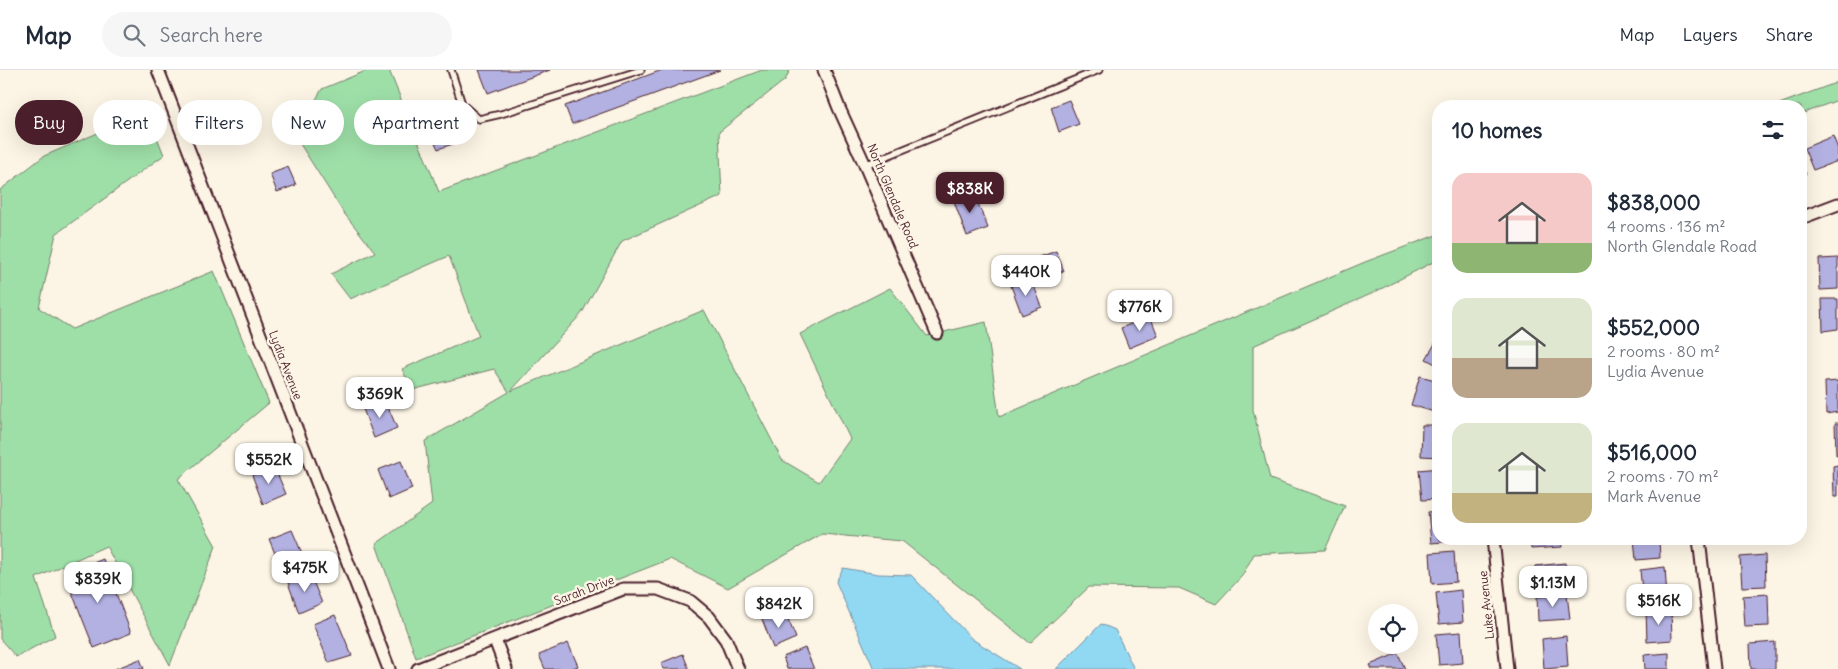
<!DOCTYPE html>
<meta charset="utf-8">
<style>
body{margin:0;font-family:Delius,sans-serif;background:#f6f6f7;color:#1f2937;height:100vh;display:flex;flex-direction:column;font-size:19px;white-space:nowrap}
*{box-sizing:border-box;margin:0}
p{font-size:16px;color:#747a83}
.icon{flex:none;width:28px;height:28px;fill:none;stroke:currentColor;stroke-width:2;stroke-linecap:round;stroke-linejoin:round}
.map{position:relative;flex:1;overflow:hidden}
.drawer{position:absolute;left:1432px;top:30px;width:375px;height:445px;display:flex;flex-direction:column;background:#fff;border-radius:20px;box-shadow:0 5px 20px #0002}
.drawer>*{flex:none}
.top-card{position:absolute;left:15px;top:30px;width:475px;height:45px;display:flex;gap:10px}
.controls{position:absolute;left:1368px;top:534px;display:grid;gap:10px}
.controls a{display:grid;place-items:center;width:50px;height:50px;border-radius:50%;background:#fff;box-shadow:0 5px 20px #0002;font-size:25px}
.price{position:absolute;translate:-50% -42px;padding:0 11px;border-radius:10px;background:#fff;color:#222;font-size:16px;line-height:32px;filter:drop-shadow(0 1px 2px #0008)}
.price::after{content:'';position:absolute;left:50%;top:30px;width:15px;height:11px;margin-left:-8px;background:inherit;clip-path:polygon(0 0,100% 0,50% 100%)}
.price.current{background:#4a1f2b;color:#fff}
ul{padding:0;list-style:none}
li{display:flex;align-items:center;gap:15px;height:125px;padding:0 20px}
li span{display:grid;place-items:center;flex:none;width:140px;height:100px;border-radius:15px;color:#555}
li>.icon{margin-inline-start:auto}
span .icon{width:60px;height:60px;fill:#fffc;stroke-width:1}
li b{font-size:21px}
h2{display:flex;justify-content:space-between;align-items:center;height:60px;padding:0 20px;font-size:21px}
.chip{padding:0 18px;border-radius:22px;background:#fff;box-shadow:0 5px 20px #0002;font-size:18px;line-height:45px}
.chip.current{background:#4a1f2b;color:#fff}
header{display:flex;align-items:center;gap:30px;box-sizing:border-box;height:70px;padding:0 25px;background:#fff;border-bottom:1px solid #e0e1e3}
header strong{font-size:24px}
nav{display:flex;gap:28px;margin-inline-start:auto;font-size:18px}
.search{width:350px;height:45px;background:#f6f6f7;display:flex;align-items:center;gap:12px;box-sizing:border-box;padding:0 18px;border-radius:28px;color:#747a83;font-size:19px}
.map>svg:first-child{display:block}
.green{fill:#9edfa8;stroke:#747f6a}
.water{fill:#91d9f3;stroke:#758fa3}
.building{fill:#b2b1e2;stroke:#4a1f2b}
.lines{fill:none;stroke-linecap:round;stroke-linejoin:round}
.service-casing{stroke:#4a1f2b;stroke-width:9}
.minor-casing{stroke:#4a1f2b;stroke-width:15}
.service{stroke:#fcf5e5;stroke-width:5.5}
.minor{stroke:#fcf5e5;stroke-width:11}
.labels{text-anchor:middle;dominant-baseline:central;stroke-width:5;stroke-linejoin:round;paint-order:stroke}
.street-label{font-size:12px;fill:#4a1f2b;stroke:#fcf5e5}
</style>
<header>
<strong>Map</strong>
<div class="search"><svg class="icon" aria-label="search" viewBox="0 0 24 24"><circle cx="10" cy="10" r="6"/><path d="M15 15l6 6"/></svg>Search here</div>
<nav><a>Map</a><a>Layers</a><a>Share</a></nav>
</header>
<div class="map">
<svg width="1838" height="599" viewBox="0 0 1838 599">
<rect width="100%" height="100%" fill="#fcf5e5"/>
<filter id="ink" filterUnits="userSpaceOnUse"><feTurbulence type="fractalNoise" baseFrequency=".02" numOctaves="2"/><feDisplacementMap in="SourceGraphic" scale="10" xChannelSelector="R" yChannelSelector="G"/><feConvolveMatrix kernelMatrix="1 2 1 2 8 2 1 2 1" color-interpolation-filters="sRGB"/></filter>
<g filter="url(#ink)">
<g class="green">
<polygon points="368,0 389,0 439,122 762,0 790,0 785,10 719,62 722,126 622,171 582,243 511,321 704,240 782,390 819,412 850,369 800,264 890,218 927,266 986,252 999,347 1365,192 1439,164 1439,189 1371,224 1253,276 1253,340 1270,409 1345,436 1325,480 1254,484 1242,506 1216,534 1179,518 1089,517 1030,573 902,471 822,464 728,518 670,489 416,588 376,474 432,434 425,371 509,322 494,299 412,320 402,299 479,266 449,186 350,229 331,204 375,182 343,142 295,66 322,19"/>
<polygon points="1838,12 1838,30 1801,44 1801,36 1774,36"/>
<polygon points="147,42 164,85 56,164 39,238 72,259 214,201 269,333 178,409 216,476 170,595 106,476 36,508 55,566 16,587 0,569 0,120 44,86"/>
</g>
<g class="water">
<polygon points="843,498 878,504 911,505 972,569 1020,599 874,599 836,512"/>
<polygon points="1101,554 1115,560 1134,599 1056,599"/>
</g>
<g class="building">
<polygon points="479,0 550,0 488,23"/>
<polygon points="662,0 720,0 572,54 565,36"/>
<polygon points="1069,30 1079,54 1059,62 1051,37"/>
<polygon points="449,55 456,73 438,79 430,62"/>
<polygon points="1833,66 1838,79 1838,91 1813,100 1804,78"/>
<polygon points="1801,94 1806,104 1801,106"/>
<polygon points="288,97 296,115 277,122 270,104"/>
<polygon points="973,121 988,158 967,166 953,129"/>
<polygon points="1056,181 1064,201 1045,208 1037,188"/>
<polygon points="1838,188 1838,219 1820,220 1819,189"/>
<polygon points="1031,208 1042,237 1022,245 1011,216"/>
<polygon points="1822,229 1838,229 1838,259 1823,261"/>
<polygon points="1150,246 1158,266 1129,278 1121,258"/>
<polygon points="1439,267 1439,296 1426,289"/>
<polygon points="1420,306 1439,311 1439,329 1434,342 1411,335"/>
<polygon points="1838,311 1838,342 1826,344 1825,312"/>
<polygon points="385,330 397,358 374,368 363,339"/>
<polygon points="1835,353 1838,353 1838,384 1836,385"/>
<polygon points="1422,355 1439,355 1439,387 1421,386"/>
<polygon points="401,391 412,419 389,429 378,400"/>
<polygon points="1838,395 1838,427 1834,427 1833,396"/>
<polygon points="274,396 286,424 263,434 252,405"/>
<polygon points="1439,398 1439,429 1422,430 1419,400"/>
<polygon points="1439,441 1439,469 1455,469 1455,471 1431,473 1428,442"/>
<polygon points="292,460 304,488 281,498 269,469"/>
<polygon points="1530,469 1561,469 1562,477 1531,479"/>
<polygon points="1634,469 1659,469 1660,488 1636,490"/>
<polygon points="1454,481 1456,512 1432,514 1430,483"/>
<polygon points="1765,485 1766,516 1742,517 1740,487"/>
<polygon points="103,489 131,563 94,578 65,505"/>
<polygon points="1565,493 1568,518 1536,520 1535,496"/>
<polygon points="1665,497 1667,528 1643,531 1640,500"/>
<polygon points="310,504 322,533 299,543 288,513"/>
<polygon points="1461,520 1463,552 1439,554 1436,523"/>
<polygon points="1567,524 1570,549 1538,551 1537,527"/>
<polygon points="1768,524 1769,556 1745,557 1743,526"/>
<polygon points="1671,539 1672,570 1647,572 1646,541"/>
<polygon points="784,540 796,568 773,578 762,549"/>
<polygon points="335,545 352,586 329,593 313,554"/>
<polygon points="1461,562 1463,593 1439,595 1436,564"/>
<polygon points="1566,566 1568,597 1544,599 1542,569"/>
<polygon points="1775,572 1775,599 1751,599 1750,574"/>
<polygon points="568,573 578,596 570,599 545,599 539,585"/>
<polygon points="805,578 814,599 787,599 783,587"/>
<polygon points="1398,583 1405,599 1372,599 1370,595"/>
<polygon points="1669,583 1669,599 1645,599 1644,585"/>
<polygon points="683,584 689,599 663,599 661,593"/>
<polygon points="140,589 144,599 115,599"/>
</g>
<g class="lines">
<g class="service-casing">
<g id="service">
<polyline points="451,0 462,34 479,49 501,44 641,0"/>
<polyline points="865,95 1099,0"/>
</g>
</g>
<g class="minor-casing">
<g id="minor">
<polyline points="158,0 389,599"/>
<polyline points="824,0 839,38 865,95 937,263"/>
<polyline points="1801,148 1838,134"/>
<polyline points="1493,469 1507,599"/>
<polyline points="1699,469 1714,599"/>
<polyline points="495,570 506,599"/>
<polyline points="418,599 623,519 658,519 690,531 709,547 726,570 738,599"/>
</g>
</g>
<use href="#service" class="service"/>
<use href="#minor" class="minor"/>
</g>
</g>
<g class="labels">
<g class="street-label">
<text transform="translate(893 126) rotate(67)">North Glendale Road</text>
<text transform="translate(286 295) rotate(69)">Lydia Avenue</text>
<text transform="translate(584 520) rotate(-21)">Sarah Drive</text>
<text transform="translate(1486 535) rotate(-96)">Luke Avenue</text>
</g>
</g>
</svg>
<div class="controls">
<a><svg class="icon" aria-label="locate" viewBox="0 0 24 24"><circle cx="12" cy="12" r="6"/><path d="M12 2v4M12 18v4M2 12h4M18 12h4"/></svg></a>
</div>
<b class="price current" style="left:970px;top:144px">$838K</b>
<b class="price" style="left:1026px;top:227px">$440K</b>
<b class="price" style="left:1140px;top:262px">$776K</b>
<b class="price" style="left:380px;top:349px">$369K</b>
<b class="price" style="left:269px;top:415px">$552K</b>
<b class="price" style="left:305px;top:523px">$475K</b>
<b class="price" style="left:98px;top:534px">$839K</b>
<b class="price" style="left:1553px;top:538px">$1.13M</b>
<b class="price" style="left:1659px;top:556px">$516K</b>
<b class="price" style="left:779px;top:559px">$842K</b>
<div class="top-card">
<a class="chip current">Buy</a>
<a class="chip">Rent</a>
<a class="chip">Filters</a>
<a class="chip">New</a>
<a class="chip">Apartment</a>
</div>
<section class="drawer">
<h2>10 homes<svg class="icon" aria-label="filters" viewBox="0 0 24 24"><path d="M4 7h16M4 17h16"/><circle cx="9" cy="7" r="2"/><circle cx="15" cy="17" r="2"/></svg></h2>
<ul>
<li><span style="background:linear-gradient(#f6c9c9 70%,#8fb573 0)"><svg class="icon" aria-label="home" viewBox="0 0 24 24"><path d="M3 11l9-7 9 7M6 9v11h12V9"/></svg></span><div><b>$838,000</b><p>4 rooms · 136 m²</p><p>North Glendale Road</p></div></li>
<li><span style="background:linear-gradient(#dfe7d0 60%,#b9a48a 0)"><svg class="icon" aria-label="home" viewBox="0 0 24 24"><path d="M3 11l9-7 9 7M6 9v11h12V9"/></svg></span><div><b>$552,000</b><p>2 rooms · 80 m²</p><p>Lydia Avenue</p></div></li>
<li><span style="background:linear-gradient(#dfe7d0 70%,#c2b280 0)"><svg class="icon" aria-label="home" viewBox="0 0 24 24"><path d="M3 11l9-7 9 7M6 9v11h12V9"/></svg></span><div><b>$516,000</b><p>2 rooms · 70 m²</p><p>Mark Avenue</p></div></li>
</ul>
</section>
</div>
